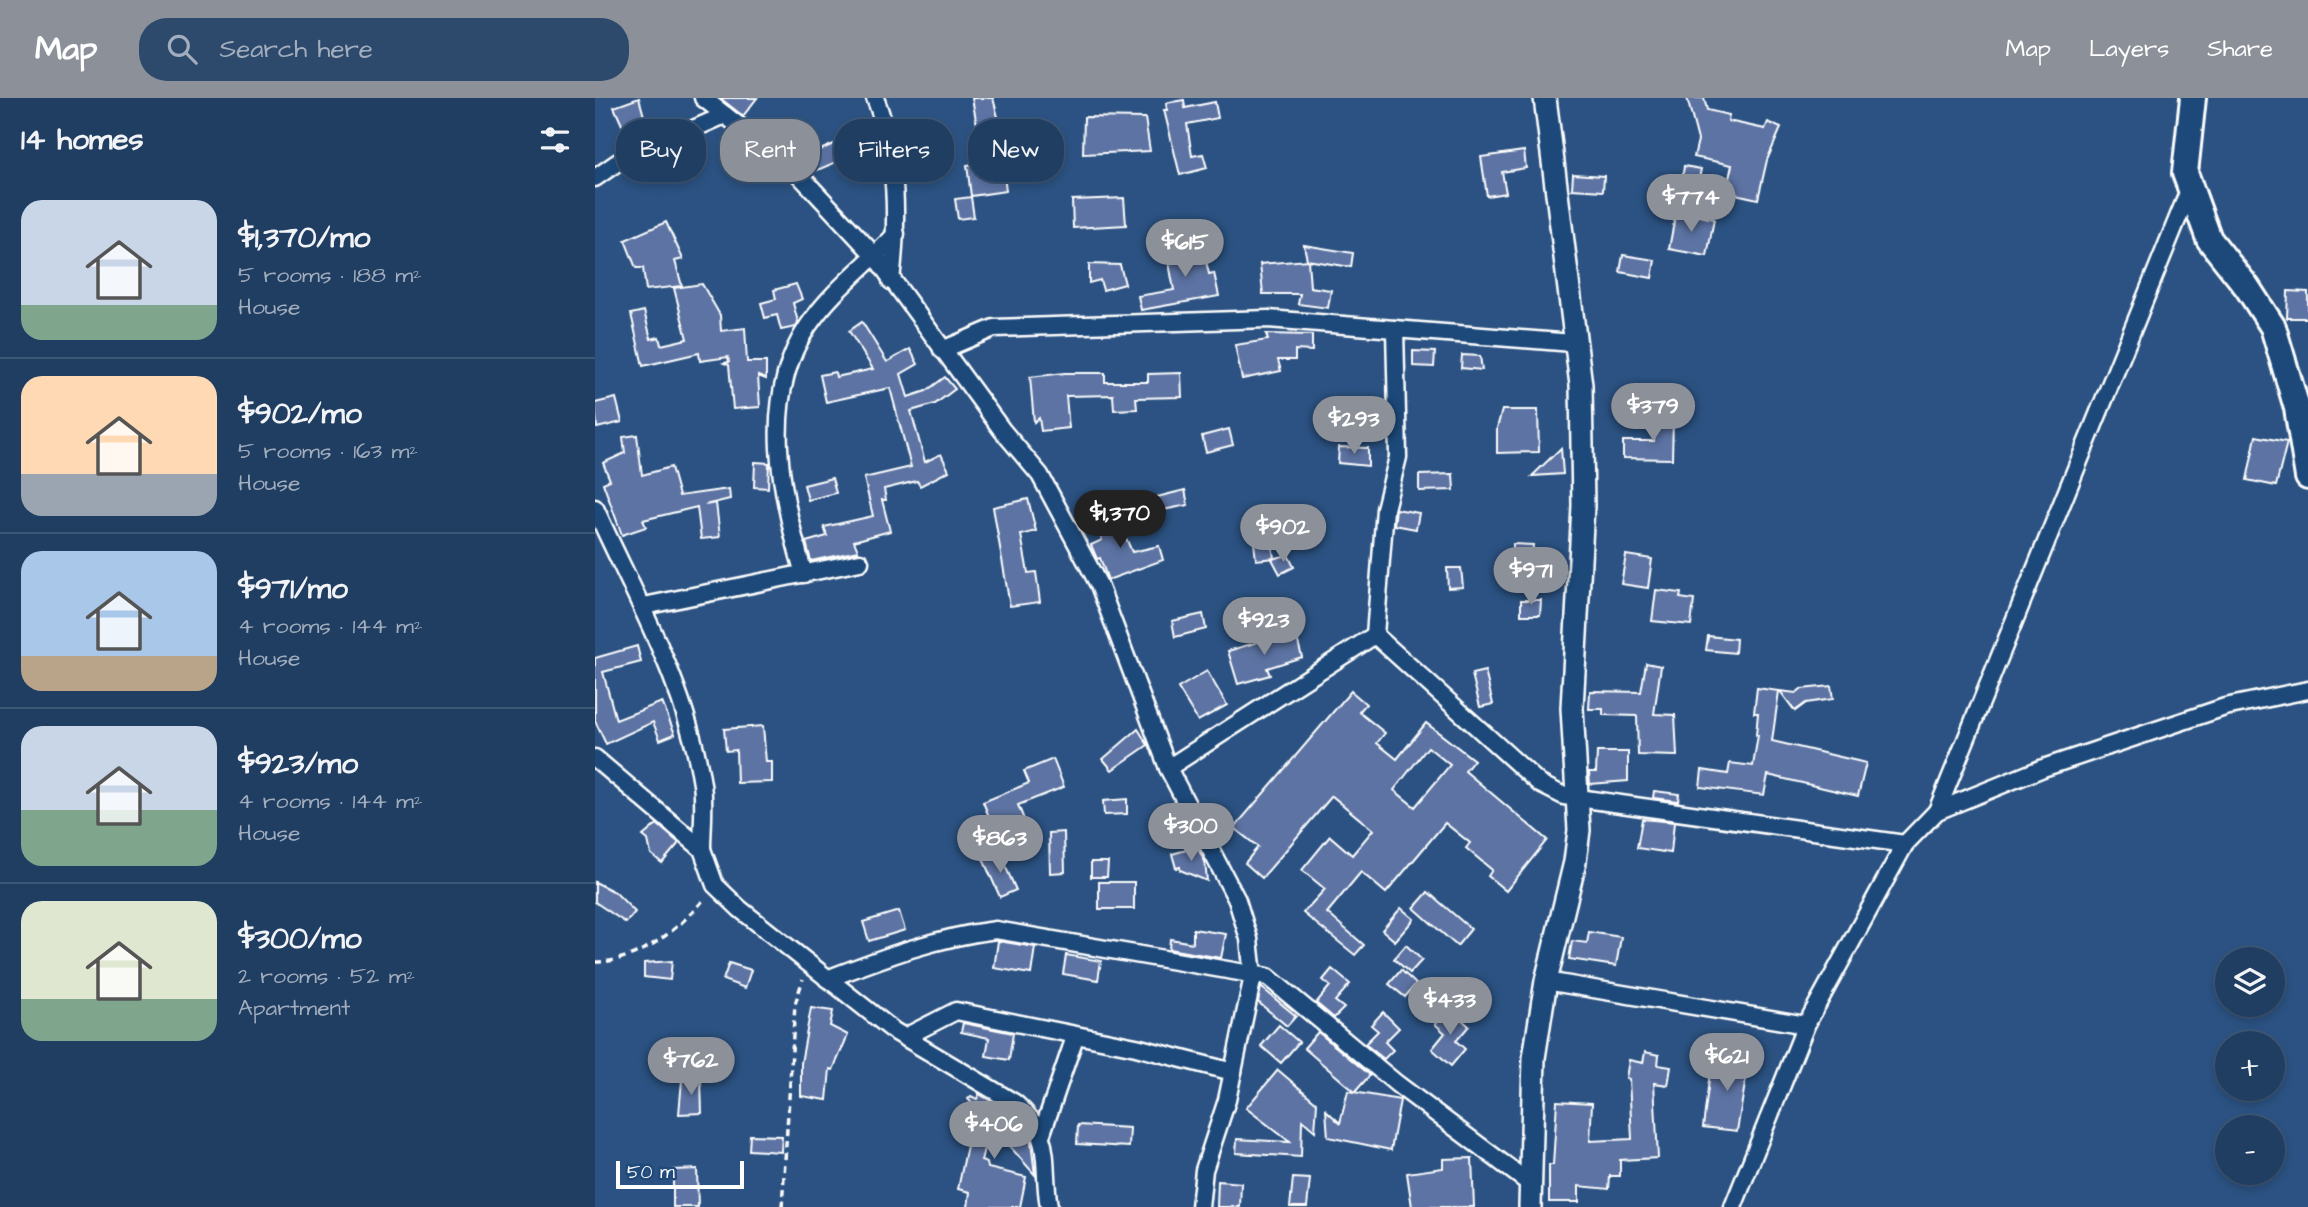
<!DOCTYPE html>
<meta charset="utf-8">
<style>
body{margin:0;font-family:"Architects Daughter",sans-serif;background:#2d496b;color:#f1f3f6;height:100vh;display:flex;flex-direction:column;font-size:26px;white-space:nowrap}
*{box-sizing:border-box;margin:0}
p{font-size:23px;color:#a2aebe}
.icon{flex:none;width:38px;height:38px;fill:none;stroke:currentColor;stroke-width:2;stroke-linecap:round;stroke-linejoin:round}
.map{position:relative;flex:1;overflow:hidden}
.panel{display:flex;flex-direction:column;background:#203e62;width:595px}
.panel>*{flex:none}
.hud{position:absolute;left:21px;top:21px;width:665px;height:63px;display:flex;gap:14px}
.controls{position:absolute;left:1620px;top:849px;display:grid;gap:14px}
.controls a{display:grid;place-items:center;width:70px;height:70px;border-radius:50%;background:#203e62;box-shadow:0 4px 10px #0003,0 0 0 2px #3d5777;font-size:35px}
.scale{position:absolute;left:21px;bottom:18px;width:128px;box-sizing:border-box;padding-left:7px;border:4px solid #fff;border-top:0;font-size:19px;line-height:24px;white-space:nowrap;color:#fff;-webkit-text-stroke:5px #1f4a7a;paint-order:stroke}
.price{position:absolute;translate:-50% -60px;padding:0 16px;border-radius:24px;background:#8c9099;color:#fff;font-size:23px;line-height:46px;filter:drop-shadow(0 2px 4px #0008)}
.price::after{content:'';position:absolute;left:50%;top:42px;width:21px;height:16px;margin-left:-10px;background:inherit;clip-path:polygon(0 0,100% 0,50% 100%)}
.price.active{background:#222;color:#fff}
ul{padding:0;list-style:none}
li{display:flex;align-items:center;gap:21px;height:175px;padding:0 21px}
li+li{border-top:2px solid #3d5777}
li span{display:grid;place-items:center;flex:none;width:196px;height:140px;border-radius:21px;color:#555}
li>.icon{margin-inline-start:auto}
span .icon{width:84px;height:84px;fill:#fffc;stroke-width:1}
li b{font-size:30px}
h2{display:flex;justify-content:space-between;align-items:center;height:84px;padding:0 21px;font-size:30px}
.chip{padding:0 24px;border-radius:28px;background:#203e62;box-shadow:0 4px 10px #0003,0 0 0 2px #3d5777;font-size:24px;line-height:63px}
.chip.active{background:#8c9099;color:#fff}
header{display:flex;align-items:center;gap:42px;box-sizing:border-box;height:98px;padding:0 35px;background:#8c9099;color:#fff}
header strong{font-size:33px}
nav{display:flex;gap:38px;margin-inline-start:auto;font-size:24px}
.search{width:490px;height:63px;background:#2d496b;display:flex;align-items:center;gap:18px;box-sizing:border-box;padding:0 24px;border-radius:28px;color:#a2aebe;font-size:26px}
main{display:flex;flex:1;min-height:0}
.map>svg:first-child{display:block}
.building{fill:#5c73a3;stroke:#fff;stroke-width:2;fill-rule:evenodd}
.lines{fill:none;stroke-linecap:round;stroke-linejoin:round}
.street-casing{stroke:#fff;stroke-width:21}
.secondary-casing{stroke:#fff;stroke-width:26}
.primary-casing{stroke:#fff;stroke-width:30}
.path{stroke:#fff;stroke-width:3.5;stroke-dasharray:7 5;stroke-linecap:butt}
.street{stroke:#1f4a7a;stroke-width:16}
.secondary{stroke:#1f4a7a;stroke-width:21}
.primary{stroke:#1f4a7a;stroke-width:24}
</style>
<header>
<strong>Map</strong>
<div class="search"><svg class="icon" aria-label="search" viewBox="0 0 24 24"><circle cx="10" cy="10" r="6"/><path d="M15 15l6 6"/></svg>Search here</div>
<nav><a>Map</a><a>Layers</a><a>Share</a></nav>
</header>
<main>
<section class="panel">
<h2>14 homes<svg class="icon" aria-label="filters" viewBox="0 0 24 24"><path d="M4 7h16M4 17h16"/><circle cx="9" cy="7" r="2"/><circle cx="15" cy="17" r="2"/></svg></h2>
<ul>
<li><span style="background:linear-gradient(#c9d6e8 75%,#7fa58c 0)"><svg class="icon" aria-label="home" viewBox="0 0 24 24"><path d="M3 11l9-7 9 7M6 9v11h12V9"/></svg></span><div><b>$1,370/mo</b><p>5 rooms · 188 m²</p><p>House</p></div></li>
<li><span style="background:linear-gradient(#ffd9b3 70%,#9aa5b1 0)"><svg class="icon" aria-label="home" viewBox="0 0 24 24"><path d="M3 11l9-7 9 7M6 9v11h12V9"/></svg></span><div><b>$902/mo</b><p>5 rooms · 163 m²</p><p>House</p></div></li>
<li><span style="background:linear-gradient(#a9c7e8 75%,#b9a48a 0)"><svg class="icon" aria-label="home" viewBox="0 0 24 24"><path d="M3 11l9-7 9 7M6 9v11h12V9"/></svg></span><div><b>$971/mo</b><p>4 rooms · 144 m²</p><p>House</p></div></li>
<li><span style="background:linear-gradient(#c9d6e8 60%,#7fa58c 0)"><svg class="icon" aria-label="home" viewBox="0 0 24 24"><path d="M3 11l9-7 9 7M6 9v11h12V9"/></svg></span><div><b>$923/mo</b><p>4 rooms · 144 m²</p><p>House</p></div></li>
<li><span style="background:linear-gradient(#dfe7d0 70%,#7fa58c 0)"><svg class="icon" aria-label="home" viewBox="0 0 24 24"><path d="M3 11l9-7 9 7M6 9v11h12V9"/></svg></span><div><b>$300/mo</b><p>2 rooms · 52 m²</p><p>Apartment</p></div></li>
</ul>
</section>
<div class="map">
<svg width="1713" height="1109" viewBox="0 0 1713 1109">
<rect width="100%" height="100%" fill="#2b5282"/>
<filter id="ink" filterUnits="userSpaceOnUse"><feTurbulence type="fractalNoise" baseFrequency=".0143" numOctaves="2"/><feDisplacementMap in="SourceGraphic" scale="14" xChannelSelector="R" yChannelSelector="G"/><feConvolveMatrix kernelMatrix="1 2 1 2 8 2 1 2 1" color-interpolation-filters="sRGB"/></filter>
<g filter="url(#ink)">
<g class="building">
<polygon points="44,0 52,29 61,25 65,34 36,47 19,9"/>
<polygon points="125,0 162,0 148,18"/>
<polygon points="377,0 398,0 404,23 382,27"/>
<polygon points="1092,0 1109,0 1112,12 1134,17 1133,23 1170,31 1173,24 1186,30 1172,62 1163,101 1136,95 1138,86 1133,85 1137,67 1099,59 1103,42"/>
<polygon points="589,2 590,10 620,4 623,20 592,26 597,58 608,56 612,70 585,77 569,12 572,12 571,5"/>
<polygon points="489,19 550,20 555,53 488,56"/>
<polygon points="241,45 248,61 218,74 211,58"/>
<polygon points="929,53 931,70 907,74 911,95 892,98 886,59"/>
<polygon points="407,61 411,93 376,98 372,67"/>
<polygon points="328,63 332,75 318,80 315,65"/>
<polygon points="1089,68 1106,71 1103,85 1087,82"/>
<polygon points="978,76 1009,78 1008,93 977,91"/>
<polygon points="376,99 379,119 363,121 360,101"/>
<polygon points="529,100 531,127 478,130 477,102"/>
<polygon points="1081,113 1119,121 1112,158 1074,151"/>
<polygon points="71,124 88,161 80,163 87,188 51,192 48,170 41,170 30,142"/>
<polygon points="606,142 614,176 619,175 624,198 546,212 543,198 579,192 574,165 584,163 580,148"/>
<polygon points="709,147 758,155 756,169 712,162"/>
<polygon points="1028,157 1060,162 1057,180 1025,174"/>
<polygon points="713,162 715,189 736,192 733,210 703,206 705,196 668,196 665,166"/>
<polygon points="494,166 525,167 530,186 508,192 505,182 494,185"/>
<polygon points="107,186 125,217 126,233 150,230 152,264 171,264 171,281 163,278 165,309 138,311 134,267 129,265 134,264 133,259 105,263 104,255 48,268 36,216 49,213 56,241 64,239 66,247 92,241 79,190"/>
<polygon points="201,186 207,201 198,205 203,224 201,229 186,232 182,217 170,220 166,205 181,201 179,192"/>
<polygon points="1693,193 1713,194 1713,220 1692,220"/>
<polygon points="267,224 292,264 315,251 323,266 306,276 313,299 331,293 350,279 360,291 340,306 316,313 330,364 346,356 354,373 325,388 322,383 289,391 291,402 287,402 295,433 259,443 263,453 216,463 211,444 232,438 229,429 278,418 269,380 316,369 295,290 231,304 225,277 240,274 241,279 278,271 254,233"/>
<polygon points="671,236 717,237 717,253 700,252 700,262 683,262 686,273 647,281 640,247 673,242"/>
<polygon points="818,253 840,254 839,269 818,268"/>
<polygon points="867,257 885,258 887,272 866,270"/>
<polygon points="470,275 510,275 510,284 553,284 553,276 586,275 587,299 541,300 542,311 519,312 518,297 471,298 474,330 446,333 444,320 439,324 435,279"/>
<polygon points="21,300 27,324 2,330 0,305"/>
<polygon points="907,312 943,312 944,354 902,355 902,330"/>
<polygon points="1060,321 1078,321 1077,361 1028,360 1028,343 1059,343"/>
<polygon points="634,331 638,347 611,354 607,338"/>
<polygon points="42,337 47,377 76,369 84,398 134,391 135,401 110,407 121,405 125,439 106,441 102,409 48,422 51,429 27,437 8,385 15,382 8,365 30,355 28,339"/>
<polygon points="1661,338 1692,344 1681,388 1652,382"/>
<polygon points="744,349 773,350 773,368 743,365"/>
<polygon points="966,350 968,376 937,378"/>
<polygon points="160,364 174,365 173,390 159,389"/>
<polygon points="858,376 859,392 824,393 824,377"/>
<polygon points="237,380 241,395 213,402 209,387"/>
<polygon points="590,392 593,407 553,415 550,402"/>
<polygon points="433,401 441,433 426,437 433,475 441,474 445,504 415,508 398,409"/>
<polygon points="513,410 520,436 528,433 537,454 564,448 568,462 513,482 505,460 502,461 496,447 507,442 499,414"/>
<polygon points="801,411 824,415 821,431 799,427"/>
<polygon points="673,416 679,460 661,462 656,419"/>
<polygon points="918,446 938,447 937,461 918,460"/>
<polygon points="693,457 699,469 685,476 677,461"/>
<polygon points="1031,457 1057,461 1053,490 1026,486"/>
<polygon points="852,470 866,470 868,489 853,490"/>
<polygon points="1061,492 1086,495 1085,500 1099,502 1096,527 1057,523"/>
<polygon points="926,502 946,502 945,517 926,517"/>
<polygon points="608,516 611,531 580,539 577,523"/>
<polygon points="700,533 707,559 672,570 675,577 643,586 633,553"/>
<polygon points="1113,538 1141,541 1140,555 1111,552"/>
<polygon points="42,548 46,564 8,574 21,622 67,604 80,636 65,642 58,624 11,646 0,623 0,560"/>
<polygon points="1051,565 1066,568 1059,616 1080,617 1082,658 1043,657 1042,618 1008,617 1008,611 994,611 995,593 1046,594"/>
<polygon points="612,573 632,607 603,623 583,590"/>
<polygon points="890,573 898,606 885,609 877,576"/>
<polygon points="1236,588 1238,601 1211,605 1200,613 1185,593 1201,595 1206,591"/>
<polygon points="1162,590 1184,593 1177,643 1271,665 1263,698 1173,677 1169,697 1105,689 1107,672 1133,676 1135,665 1158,668 1163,637 1161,637 1163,615 1159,615"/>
<path d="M 756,593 L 771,606 L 764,614 L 790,635 L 782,645 L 802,661 L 831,625 L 879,662 L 870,673 L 952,742 L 911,793 L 893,778 L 897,772 L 871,750 L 875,745 L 850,725 L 791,795 L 766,774 L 732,815 L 769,847 L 760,857 L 708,815 L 730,791 L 707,772 L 735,738 L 757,757 L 778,732 L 737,698 L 667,780 L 650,765 L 663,749 L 639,730 ZM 833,649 L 855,667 L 820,709 L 799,692 Z"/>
<polygon points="168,628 171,664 177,664 177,684 142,685 141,652 131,653 129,631"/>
<polygon points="543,631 553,647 517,672 508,661"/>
<polygon points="1002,654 1033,654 1033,683 995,686 994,674 1001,674"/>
<polygon points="458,661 469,689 423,707 430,724 401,736 388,704 434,685 429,673"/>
<polygon points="1059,693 1084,696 1083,703 1058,700"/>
<polygon points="532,701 532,716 509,717 508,703"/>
<polygon points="1047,721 1079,724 1076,755 1042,750"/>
<polygon points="62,726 84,745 67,765 56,756 53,742 48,738"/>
<polygon points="469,734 470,774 455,775 454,735"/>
<polygon points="602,749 610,764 612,783 585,772 585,769 581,770 577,756"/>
<polygon points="404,754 421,792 405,799 388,761"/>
<polygon points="496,764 513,764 512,779 496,779"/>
<polygon points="0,784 20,794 40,814 31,825 0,804"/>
<rect x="504" y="784" width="35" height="27"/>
<polygon points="833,794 876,831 862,848 819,810"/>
<polygon points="806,810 819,821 800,843 787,832"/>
<polygon points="304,813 310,832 274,843 268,824"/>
<polygon points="598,831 631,836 626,860 574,851 575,841 598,845"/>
<polygon points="994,834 1026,839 1021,868 974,861 977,843 992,845"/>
<polygon points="403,843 440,849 436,876 399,870"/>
<polygon points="811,847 827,862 815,875 799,861"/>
<polygon points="471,857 506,863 503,882 468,876"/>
<polygon points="77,863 75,882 49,879 49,865"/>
<polygon points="134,865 156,872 150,890 128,882"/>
<polygon points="737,871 755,886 740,903 749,910 739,920 721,905 735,888 728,882"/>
<polygon points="806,872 821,886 810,899 794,886"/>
<polygon points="666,889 701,918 692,928 663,904"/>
<polygon points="216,910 238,913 235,928 253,937 238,972 235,971 232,1002 206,998 206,965"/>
<polygon points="854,910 874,928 861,943 870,951 856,968 837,951 850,935 840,926"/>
<polygon points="788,914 804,930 790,944 798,952 789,961 770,946 783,933 776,927"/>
<polygon points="368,925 418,935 414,962 391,958 394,940 366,934"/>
<polygon points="684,927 704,944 686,965 666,948"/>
<polygon points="723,934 775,977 760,994 709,950"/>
<polygon points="1136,949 1156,951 1142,1033 1108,1029 1115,974 1132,976"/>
<polygon points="1050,954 1064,957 1063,967 1076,969 1073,987 1059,985 1063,1060 1025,1062 1025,1078 1015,1078 1014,1091 984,1088 984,1104 954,1104 954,1067 958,1067 962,1003 997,1005 995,1043 1037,1041 1034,981 1031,980 1034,962 1048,965"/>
<polygon points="683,972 722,1005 720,1033 707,1022 706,1059 641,1055 642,1041 695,1044 651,1010"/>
<polygon points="87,982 106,982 107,1015 84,1016"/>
<polygon points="753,993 805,1002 796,1052 733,1039 731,1012 745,1025"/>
<polygon points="384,996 403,1007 400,1013 424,1029 426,1027 436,1044 440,1077 382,1011 389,1050 386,1063 392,1065 393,1070 431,1079 425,1109 373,1109 375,1094 363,1091 380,1009 373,1001 376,998 382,1001"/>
<polygon points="483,1027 535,1030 534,1049 482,1046"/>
<polygon points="155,1037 187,1038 186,1054 154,1052"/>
<polygon points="877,1060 879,1109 817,1109 812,1075 848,1070 848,1061"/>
<polygon points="102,1071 103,1109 78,1109 78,1072"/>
<polygon points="698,1080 715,1081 712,1109 695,1109"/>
<polygon points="623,1083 646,1085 645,1109 622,1109"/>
</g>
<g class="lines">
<g class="street-casing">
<g id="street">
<polyline points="108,0 197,69 280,158 407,332 445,377 504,487 573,670 642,802 654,841 658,878 632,1002 609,1072 605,1109"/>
<path d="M 280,0 C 303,58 303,122 296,183"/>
<polyline points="0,80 23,64 130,17"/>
<polyline points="347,252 399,230 673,221 978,245"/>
<path d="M 0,410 C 40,499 92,588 107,686 C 110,707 107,730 107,751"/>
<path d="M 209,476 C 186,398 164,301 213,228 C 237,192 272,167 301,136"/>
<polyline points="49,508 265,464"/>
<polyline points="780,537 945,686 969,698 1310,746 1211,927 1138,1109"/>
<polyline points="780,537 790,411 803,359 800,231"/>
<path d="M 0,660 L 107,751 L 120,787 L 145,811 L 299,933 L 420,1005 C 460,1040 446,1061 454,1109"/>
<polyline points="573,670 780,537"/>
<polyline points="1342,713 1595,90"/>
<polyline points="1310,746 1342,713 1448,670 1630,609 1713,592"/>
<path d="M 232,881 C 287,860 342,839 401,832 L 673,879 L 802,986 L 934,1085"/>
<polyline points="951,883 1211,927"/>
<polyline points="310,939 361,913 541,949 638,974"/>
<polyline points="447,1035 480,939"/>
</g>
</g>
<g class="secondary-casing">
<polyline id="secondary" points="935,1109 939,960 951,883 980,764 984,732 977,610 988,408 986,287 950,0"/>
</g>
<g class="primary-casing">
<polyline id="primary" points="1598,0 1590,75 1614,141 1652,189 1678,229 1702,310 1713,379"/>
</g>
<g class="path">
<path d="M 0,864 C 41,865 85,831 110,800"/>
<polyline points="187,1109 200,906 208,881"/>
</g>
<use href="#street" class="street"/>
<use href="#secondary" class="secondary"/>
<use href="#primary" class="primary"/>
</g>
</g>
</svg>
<div class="controls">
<a><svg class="icon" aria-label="layers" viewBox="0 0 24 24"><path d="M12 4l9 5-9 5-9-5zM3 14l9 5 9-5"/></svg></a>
<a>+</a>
<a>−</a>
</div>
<div class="scale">50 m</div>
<b class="price" style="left:1096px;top:136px">$774</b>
<b class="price" style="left:590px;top:181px">$615</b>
<b class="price" style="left:1058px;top:345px">$379</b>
<b class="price" style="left:759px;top:358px">$293</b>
<b class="price active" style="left:525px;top:452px">$1,370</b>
<b class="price" style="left:688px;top:466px">$902</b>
<b class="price" style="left:936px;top:509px">$971</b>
<b class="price" style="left:669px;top:559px">$923</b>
<b class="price" style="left:596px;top:765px">$300</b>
<b class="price" style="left:405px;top:777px">$863</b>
<b class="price" style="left:855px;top:939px">$433</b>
<b class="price" style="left:1132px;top:995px">$621</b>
<b class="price" style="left:96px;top:999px">$762</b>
<b class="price" style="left:399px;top:1063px">$406</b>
<div class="hud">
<a class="chip">Buy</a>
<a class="chip active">Rent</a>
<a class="chip">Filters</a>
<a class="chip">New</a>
</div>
</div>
</main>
